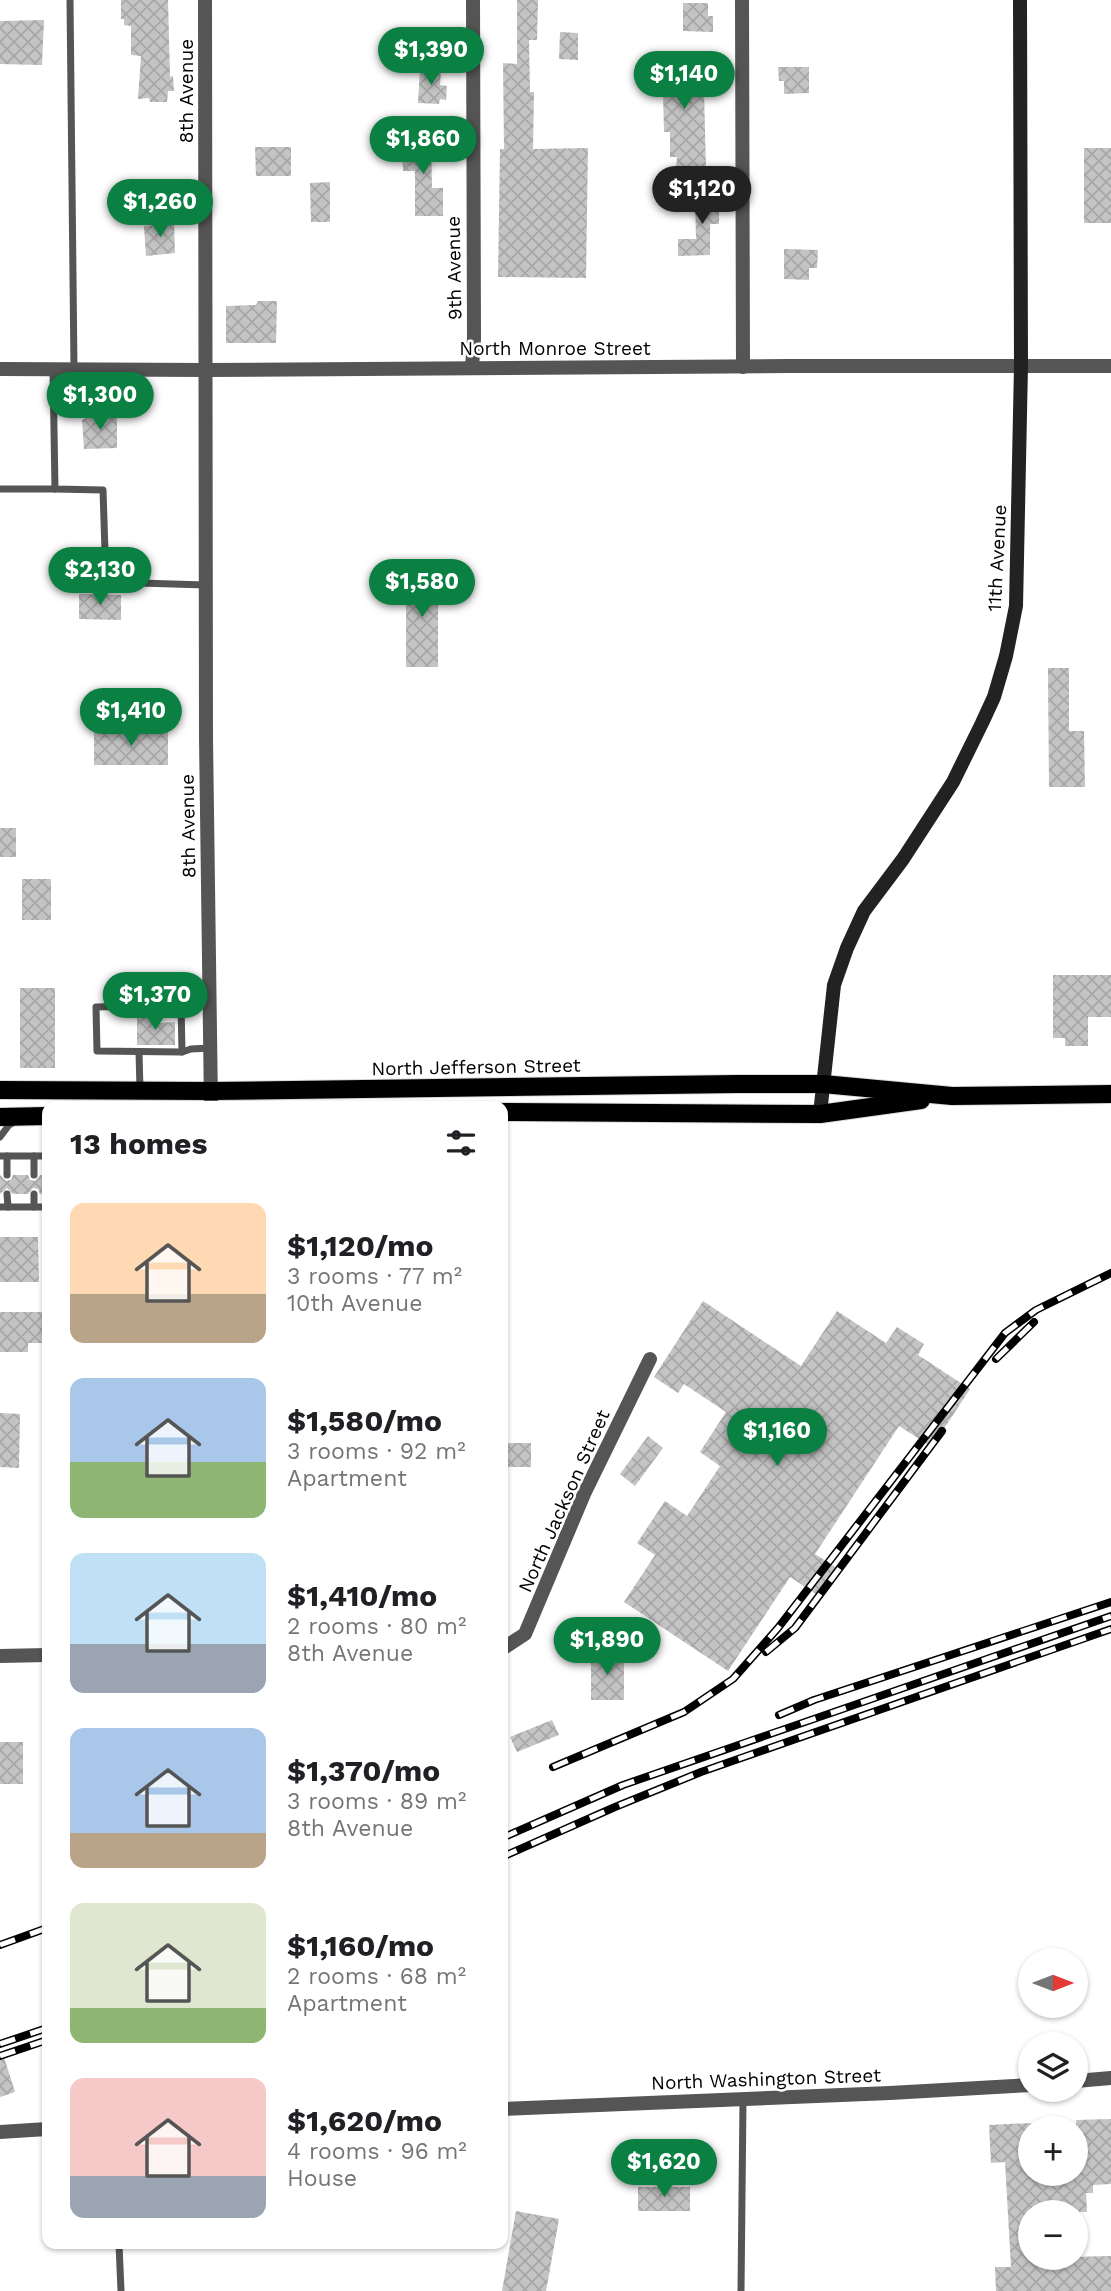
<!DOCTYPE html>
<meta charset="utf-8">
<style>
body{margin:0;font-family:"Work Sans",sans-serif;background:#f6f6f6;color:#202124;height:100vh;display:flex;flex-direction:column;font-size:26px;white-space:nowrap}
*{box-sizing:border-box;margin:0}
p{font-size:23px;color:#757577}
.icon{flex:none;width:38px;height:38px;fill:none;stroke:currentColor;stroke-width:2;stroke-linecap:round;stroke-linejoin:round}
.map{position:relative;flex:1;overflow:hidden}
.side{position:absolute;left:42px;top:1101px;width:466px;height:1148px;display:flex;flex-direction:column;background:#fff;border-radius:14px;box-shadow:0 2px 5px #0004}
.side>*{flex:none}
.needle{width:46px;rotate:90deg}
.fabs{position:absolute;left:1018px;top:1948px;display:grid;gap:14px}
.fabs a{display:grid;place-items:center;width:70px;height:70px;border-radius:50%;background:#fff;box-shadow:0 2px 5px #0004;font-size:35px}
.price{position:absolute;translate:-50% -60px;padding:0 16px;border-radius:24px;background:#0b8043;color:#fff;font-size:23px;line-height:46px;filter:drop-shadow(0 2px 4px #0008)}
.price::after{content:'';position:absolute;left:50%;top:42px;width:21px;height:16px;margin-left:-10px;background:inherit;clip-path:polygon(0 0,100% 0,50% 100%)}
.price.selected{background:#222;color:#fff}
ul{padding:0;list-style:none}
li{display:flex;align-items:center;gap:21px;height:175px;padding:0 28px}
li span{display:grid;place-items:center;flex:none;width:196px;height:140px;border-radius:14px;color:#555}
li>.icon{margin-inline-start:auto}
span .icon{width:84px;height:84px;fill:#fffc;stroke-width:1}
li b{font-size:30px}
h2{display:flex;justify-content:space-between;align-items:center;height:84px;padding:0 28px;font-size:30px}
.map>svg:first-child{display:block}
.building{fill:url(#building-cross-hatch)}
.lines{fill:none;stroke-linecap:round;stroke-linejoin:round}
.primary-casing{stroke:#dbdbdb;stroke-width:20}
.lane{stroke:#555;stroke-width:7}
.street{stroke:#555;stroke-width:14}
.secondary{stroke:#222;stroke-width:14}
.primary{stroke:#000;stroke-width:18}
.rail-casing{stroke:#000;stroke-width:8}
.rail{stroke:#fff;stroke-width:5;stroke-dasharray:16;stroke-linecap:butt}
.labels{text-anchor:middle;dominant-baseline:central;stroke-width:5;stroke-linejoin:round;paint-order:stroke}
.street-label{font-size:19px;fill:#000;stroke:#fff}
</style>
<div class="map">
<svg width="1111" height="2291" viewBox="0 0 1111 2291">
<defs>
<pattern id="building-cross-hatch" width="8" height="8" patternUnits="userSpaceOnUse" patternTransform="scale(1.75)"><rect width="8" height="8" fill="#c4c4c4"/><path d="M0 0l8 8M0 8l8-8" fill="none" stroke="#a7a7a7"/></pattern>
</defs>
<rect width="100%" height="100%" fill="#fff"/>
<g class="building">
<polygon points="121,0 168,0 170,77 173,76 174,91 168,91 167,102 150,102 149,98 138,99 141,56 131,55 131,26 124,25 124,19 121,19"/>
<polygon points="517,0 538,0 537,40 529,40 530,92 534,92 533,149 588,148 586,278 498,277 500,149 504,149 503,63 517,64"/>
<polygon points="683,3 708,3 708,16 713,16 713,32 683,31"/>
<polygon points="44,20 42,65 0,64 0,21"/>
<polygon points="560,32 578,33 578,60 559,59"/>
<polygon points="707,63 708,91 704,91 706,170 676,170 677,157 670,157 670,132 664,132 663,91 653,92 653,64"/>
<polygon points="778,67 809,67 809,93 784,94 784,81 779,81"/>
<polygon points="420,69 441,70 440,85 447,86 446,100 440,99 439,104 418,103"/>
<polygon points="431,137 432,188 443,188 443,216 415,216 415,171 403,171 402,138"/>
<polygon points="255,147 291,147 291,176 256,176"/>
<rect x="1084" y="148" width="27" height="75"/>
<polygon points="330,182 330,222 311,222 310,183"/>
<polygon points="695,193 719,193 719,224 710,224 710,255 678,256 678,239 696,239"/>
<polygon points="174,223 175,253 146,256 144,226"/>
<polygon points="784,249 818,250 817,268 809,268 809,280 784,279"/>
<polygon points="258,301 277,301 276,343 226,343 226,306 256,305"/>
<polygon points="92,415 117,416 117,448 84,449 82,420"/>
<rect x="406" y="571" width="32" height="96"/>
<polygon points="79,594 121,595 121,620 79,619"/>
<polygon points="1048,668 1069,668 1069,731 1084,731 1085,787 1049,787"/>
<rect x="94" y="730" width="74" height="35"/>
<rect x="0" y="828" width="16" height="29"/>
<rect x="22" y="879" width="29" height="41"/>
<polygon points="1053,975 1111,975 1111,1017 1088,1017 1088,1046 1065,1046 1065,1038 1053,1038"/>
<rect x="20" y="988" width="35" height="80"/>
<polygon points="137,1018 159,1018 159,1023 175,1022 175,1045 137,1045"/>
<polygon points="0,1175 6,1181 11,1180 13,1175 28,1175 30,1180 35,1181 40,1175 47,1175 47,1194 40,1194 38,1189 33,1188 28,1194 13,1194 7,1188 0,1194"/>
<polygon points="0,1237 38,1237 39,1282 0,1282"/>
<polygon points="703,1301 801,1366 837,1311 886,1343 897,1327 924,1344 918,1355 970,1389 932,1447 899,1426 815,1554 837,1568 819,1596 790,1577 728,1671 624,1602 655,1555 637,1543 665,1501 687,1516 720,1466 700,1452 726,1412 684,1384 678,1393 654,1377"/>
<polygon points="0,1312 43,1312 43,1343 28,1343 28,1352 0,1352"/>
<polygon points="0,1413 20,1414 19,1468 0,1467"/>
<polygon points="648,1436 663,1448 635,1486 620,1474"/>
<rect x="502" y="1443" width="29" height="24"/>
<rect x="591" y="1654" width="33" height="46"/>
<polygon points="552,1720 559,1735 517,1752 510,1737"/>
<rect x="0" y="1742" width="23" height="42"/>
<polygon points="0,2054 3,2054 15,2092 0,2097"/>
<polygon points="1111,2119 1111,2184 1093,2185 1093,2193 1086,2193 1087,2212 1031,2212 1031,2258 1111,2256 1111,2291 996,2291 995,2267 1011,2267 1005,2162 991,2163 989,2125 1031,2123 1031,2174 1076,2174 1076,2120"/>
<rect x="638" y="2187" width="52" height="24"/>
<polygon points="516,2211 559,2219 546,2291 502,2291"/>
</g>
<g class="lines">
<g class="primary-casing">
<g id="primary">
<polyline points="0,1090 211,1091 737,1084 823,1084 952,1096 1111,1094"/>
<polyline points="502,1112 820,1114 921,1100"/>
<polyline points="0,1117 47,1116"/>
</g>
</g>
<g class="lane">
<polyline points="70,0 74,369"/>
<polyline points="53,370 55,489 103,490 106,582 206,585"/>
<polyline points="0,489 55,489"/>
<polyline points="181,1004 182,1052"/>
<polyline points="210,1004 96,1007 97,1051 182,1052 191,1049 210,1048"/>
<polyline points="139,1052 140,1090"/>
<polyline points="0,1137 9,1125 16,1121"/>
<polyline points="0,1156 47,1156"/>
<polyline points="7,1156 7,1175"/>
<polyline points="34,1156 34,1175"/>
<polyline points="7,1194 8,1207"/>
<polyline points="34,1194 34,1207"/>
<polyline points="0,1207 47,1207"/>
<polyline points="119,2244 121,2291"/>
<polyline points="741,2291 743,2100"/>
</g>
<g class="street">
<polyline points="205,0 206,738 211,1106"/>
<polyline points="742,0 743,367"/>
<polyline points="472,367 474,339 473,0"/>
<polyline points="0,369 206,370 788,366 1111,366"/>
<polyline points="502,1649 525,1634 584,1494 650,1359"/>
<polyline points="0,1656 47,1655"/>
<polyline points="1076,2081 1111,2078"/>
<polyline points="502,2109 890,2093 1031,2085"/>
<polyline points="0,2132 47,2129"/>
</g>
<polyline class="secondary" points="820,1114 834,985 847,948 864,911 903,859 953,782 982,723 994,697 1006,656 1016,606 1021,366 1020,0"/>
<use href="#primary" class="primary"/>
<g class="rail-casing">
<g id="rail">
<polyline points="996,1359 1034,1322"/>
<polyline points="766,1652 795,1628 942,1431"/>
<polyline points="779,1715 814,1700 1111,1602"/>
<polyline points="553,1767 684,1712 733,1679 778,1628 1005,1333 1036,1310 1111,1273"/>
<polyline points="502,1838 623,1785 1111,1616"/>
<polyline points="502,1857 615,1807 701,1772 1111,1629"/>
<polyline points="0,1945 47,1928"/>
<polyline points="0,2044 47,2028"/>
<polyline points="0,2056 47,2040"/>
</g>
</g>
<use href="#rail" class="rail"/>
</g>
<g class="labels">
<g class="street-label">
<text transform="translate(186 91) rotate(-90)">8th Avenue</text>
<text transform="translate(454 268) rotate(-91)">9th Avenue</text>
<text x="555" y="348">North Monroe Street</text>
<text transform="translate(997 558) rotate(-87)">11th Avenue</text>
<text transform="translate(188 826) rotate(-91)">8th Avenue</text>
<text transform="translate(476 1067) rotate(-1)">North Jefferson Street</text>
<text transform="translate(564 1501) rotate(-66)">North Jackson Street</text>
<text transform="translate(766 2079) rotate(-2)">North Washington Street</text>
</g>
</g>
</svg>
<div class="fabs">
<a><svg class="needle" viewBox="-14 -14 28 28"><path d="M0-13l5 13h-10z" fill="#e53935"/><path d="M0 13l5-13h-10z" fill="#757577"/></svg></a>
<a><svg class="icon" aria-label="layers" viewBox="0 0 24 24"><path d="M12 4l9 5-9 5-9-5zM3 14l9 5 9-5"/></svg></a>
<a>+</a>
<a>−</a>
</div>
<b class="price" style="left:431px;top:87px">$1,390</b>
<b class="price" style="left:684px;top:111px">$1,140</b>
<b class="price" style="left:423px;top:176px">$1,860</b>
<b class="price selected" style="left:702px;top:226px">$1,120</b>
<b class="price" style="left:160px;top:239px">$1,260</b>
<b class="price" style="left:100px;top:432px">$1,300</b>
<b class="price" style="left:100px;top:607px">$2,130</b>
<b class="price" style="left:422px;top:619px">$1,580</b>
<b class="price" style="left:131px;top:748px">$1,410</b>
<b class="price" style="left:155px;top:1032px">$1,370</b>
<b class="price" style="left:777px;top:1468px">$1,160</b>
<b class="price" style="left:607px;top:1677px">$1,890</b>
<b class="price" style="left:664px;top:2199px">$1,620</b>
<section class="side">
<h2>13 homes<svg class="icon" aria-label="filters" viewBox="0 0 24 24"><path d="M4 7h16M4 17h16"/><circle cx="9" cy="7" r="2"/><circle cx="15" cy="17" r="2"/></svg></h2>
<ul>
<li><span style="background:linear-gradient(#ffd9b3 65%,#b9a48a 0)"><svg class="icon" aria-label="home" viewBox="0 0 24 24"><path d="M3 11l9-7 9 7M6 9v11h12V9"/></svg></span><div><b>$1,120/mo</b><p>3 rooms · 77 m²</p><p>10th Avenue</p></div></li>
<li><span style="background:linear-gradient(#a9c7e8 60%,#8fb573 0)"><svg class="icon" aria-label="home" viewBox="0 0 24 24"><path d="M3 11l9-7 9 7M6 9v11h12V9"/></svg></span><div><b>$1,580/mo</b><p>3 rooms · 92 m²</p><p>Apartment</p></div></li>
<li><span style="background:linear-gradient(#bfe0f5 65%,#9aa5b1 0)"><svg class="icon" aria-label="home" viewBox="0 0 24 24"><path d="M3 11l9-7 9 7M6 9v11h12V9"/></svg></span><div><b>$1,410/mo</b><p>2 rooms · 80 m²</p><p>8th Avenue</p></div></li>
<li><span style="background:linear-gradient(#a9c7e8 75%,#b9a48a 0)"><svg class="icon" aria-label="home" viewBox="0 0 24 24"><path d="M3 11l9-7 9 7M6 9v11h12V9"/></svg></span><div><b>$1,370/mo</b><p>3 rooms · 89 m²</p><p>8th Avenue</p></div></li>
<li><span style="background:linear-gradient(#dfe7d0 75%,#8fb573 0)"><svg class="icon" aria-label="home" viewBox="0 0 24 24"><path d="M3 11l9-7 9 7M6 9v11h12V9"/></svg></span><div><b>$1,160/mo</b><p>2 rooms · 68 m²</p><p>Apartment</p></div></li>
<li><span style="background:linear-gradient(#f6c9c9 70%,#9aa5b1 0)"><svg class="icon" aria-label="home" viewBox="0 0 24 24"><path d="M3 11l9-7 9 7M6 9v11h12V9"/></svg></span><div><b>$1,620/mo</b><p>4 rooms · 96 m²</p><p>House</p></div></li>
</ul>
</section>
</div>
